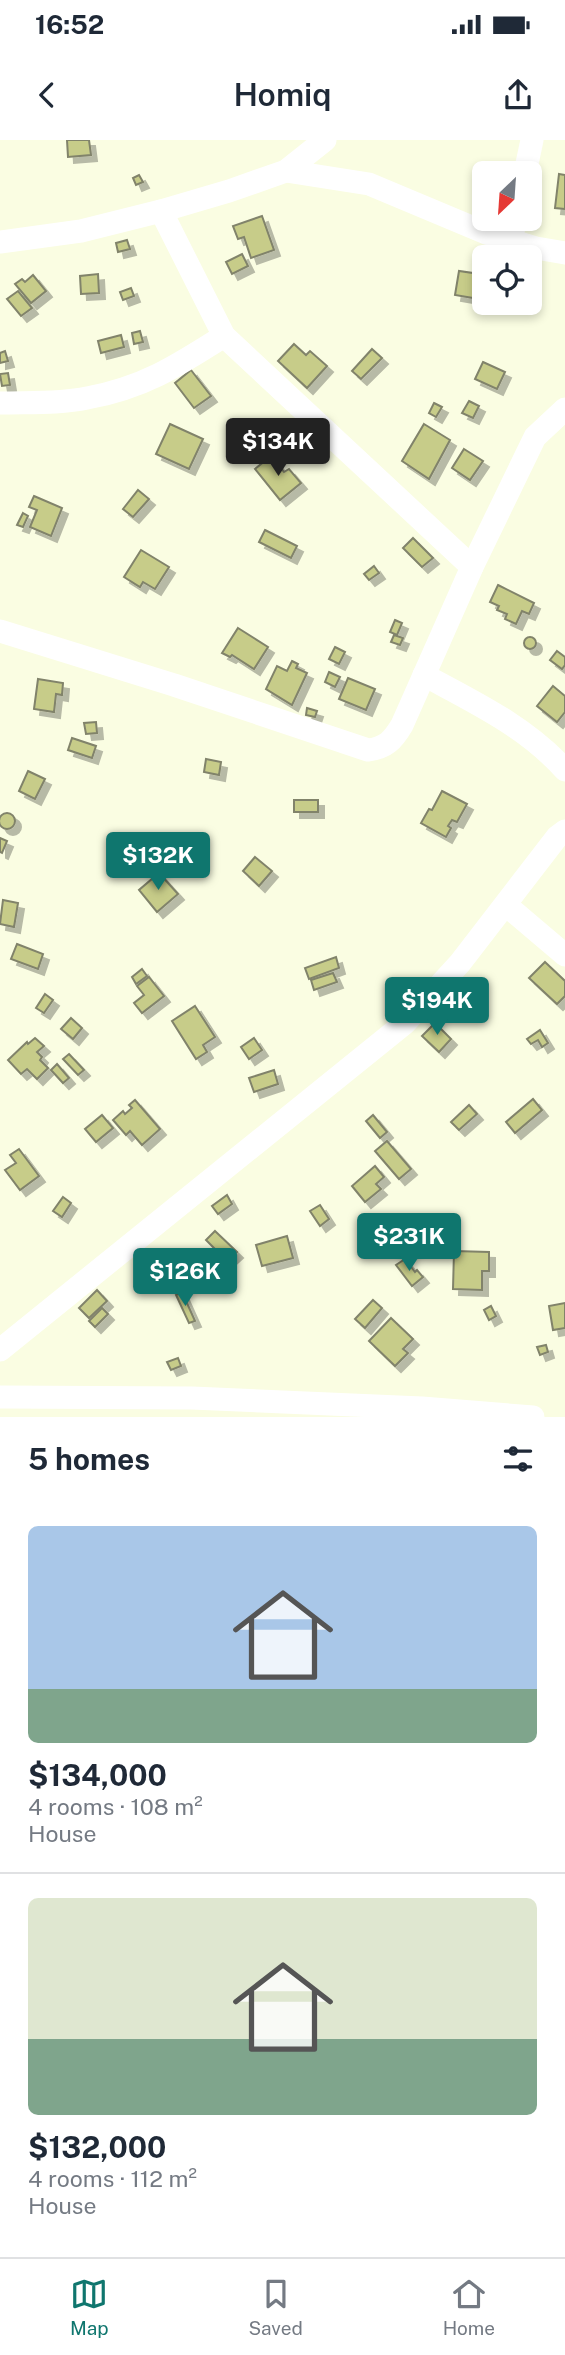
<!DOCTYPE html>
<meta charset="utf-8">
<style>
body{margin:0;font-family:"Public Sans",sans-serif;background:#f6f6f7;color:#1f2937;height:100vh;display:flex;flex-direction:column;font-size:26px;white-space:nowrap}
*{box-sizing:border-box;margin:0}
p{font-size:23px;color:#747a83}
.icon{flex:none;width:38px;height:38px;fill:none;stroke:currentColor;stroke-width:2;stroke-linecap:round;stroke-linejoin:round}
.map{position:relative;height:1277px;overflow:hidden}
.sheet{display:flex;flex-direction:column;background:#fff;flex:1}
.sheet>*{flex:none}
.needle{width:46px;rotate:205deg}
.buttons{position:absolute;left:472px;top:21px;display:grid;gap:14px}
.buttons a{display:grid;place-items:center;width:70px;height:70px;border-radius:10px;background:#fff;box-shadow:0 4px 10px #0003;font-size:35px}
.price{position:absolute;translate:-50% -60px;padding:0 16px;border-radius:7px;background:#0f766e;color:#fff;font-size:23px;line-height:46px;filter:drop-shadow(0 2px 4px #0008)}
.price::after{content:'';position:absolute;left:50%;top:42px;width:21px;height:16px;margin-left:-10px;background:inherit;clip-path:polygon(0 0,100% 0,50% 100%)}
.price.active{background:#222;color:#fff}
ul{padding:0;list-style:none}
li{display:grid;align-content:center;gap:14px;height:371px;padding:0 28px}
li+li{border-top:2px solid #e0e1e3}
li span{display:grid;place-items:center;height:217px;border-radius:10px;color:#555}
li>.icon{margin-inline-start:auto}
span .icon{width:126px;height:126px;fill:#fffc;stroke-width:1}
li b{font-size:30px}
h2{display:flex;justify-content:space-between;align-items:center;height:84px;padding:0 28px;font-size:30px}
.status{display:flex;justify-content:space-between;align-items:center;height:49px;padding:0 35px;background:#fff;direction:ltr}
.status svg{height:19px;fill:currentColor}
header{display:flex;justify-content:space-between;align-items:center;height:91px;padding:0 28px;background:#fff;font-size:32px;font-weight:600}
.dock{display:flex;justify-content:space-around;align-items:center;height:98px;border-top:2px solid #e0e1e3;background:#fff;font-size:19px;color:#747a83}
.dock a{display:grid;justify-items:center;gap:4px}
.dock .active{color:#0f766e}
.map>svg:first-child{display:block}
.building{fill:#c7cc89;stroke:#81836b;stroke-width:2;filter:url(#shadow)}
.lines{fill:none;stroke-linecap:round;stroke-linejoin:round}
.street{stroke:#fff;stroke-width:23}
</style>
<div class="status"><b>16:52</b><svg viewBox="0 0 49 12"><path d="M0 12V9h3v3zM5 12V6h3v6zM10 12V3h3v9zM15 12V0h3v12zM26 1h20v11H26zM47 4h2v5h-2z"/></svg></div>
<header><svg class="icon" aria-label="back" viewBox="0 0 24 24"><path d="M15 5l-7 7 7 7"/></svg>Homiq<svg class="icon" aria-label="share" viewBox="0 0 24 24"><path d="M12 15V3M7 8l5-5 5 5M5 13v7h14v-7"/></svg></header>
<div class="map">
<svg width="565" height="1277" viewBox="0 0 565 1277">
<defs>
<filter id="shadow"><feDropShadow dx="6" dy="6" stdDeviation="0" flood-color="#0004"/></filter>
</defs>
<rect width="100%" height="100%" fill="#fafde2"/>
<g class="building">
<polygon points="67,0 89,0 91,15 68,17"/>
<polygon points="559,34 565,35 565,69 555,68"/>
<polygon points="139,35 143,42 136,45 133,38"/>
<polygon points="262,76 274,110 251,118 244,97 238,99 233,86"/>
<polygon points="127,100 130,109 118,112 116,103"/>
<polygon points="242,114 248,126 232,134 226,122"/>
<polygon points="480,129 485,130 485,160 455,155 459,131 480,134"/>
<polygon points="98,134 99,153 81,154 80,136"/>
<polygon points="33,135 46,151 31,163 15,144 22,139 25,142"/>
<polygon points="131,148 134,156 123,160 120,152"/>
<polygon points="18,151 32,168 21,176 7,159"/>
<polygon points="140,191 143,202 134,204 132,193"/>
<polygon points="121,195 124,207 101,213 98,201"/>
<polygon points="294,204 306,215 310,211 327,226 307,248 278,221"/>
<polygon points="372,209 382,218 361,239 352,231"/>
<polygon points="5,211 8,221 0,223 0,213"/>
<polygon points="483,222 505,232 497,249 475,239"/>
<polygon points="191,230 211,256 194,268 175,243"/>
<polygon points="8,233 10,245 2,246 0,234"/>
<polygon points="469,261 479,266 473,278 462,273"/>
<polygon points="434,263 442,267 436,277 429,273"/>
<polygon points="170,284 203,299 189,329 156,314"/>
<polygon points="424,284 450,300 429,339 402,321"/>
<polygon points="464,309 483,321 470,340 452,328"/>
<polygon points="271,316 284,332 289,329 301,343 280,360 255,329"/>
<polygon points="138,350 149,359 133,377 123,369"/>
<polygon points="34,356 62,368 51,396 30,387 37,370 29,367"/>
<polygon points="23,373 28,376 23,387 17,385"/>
<polygon points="265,390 297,406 291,418 259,402"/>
<polygon points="413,398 433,418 422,427 403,408"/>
<polygon points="141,410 169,427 155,449 143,442 140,447 124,437"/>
<polygon points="374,426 379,433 369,440 364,434"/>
<polygon points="498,445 534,463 529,474 522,471 516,484 505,479 507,474 497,470 499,466 490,462"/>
<polygon points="395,480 402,483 397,495 390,492"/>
<polygon points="238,488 268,507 254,529 232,515 230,517 222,513"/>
<polygon points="394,495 403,498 400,505 391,502"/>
<circle cx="530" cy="503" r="6"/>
<polygon points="335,507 345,512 339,524 329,519"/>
<polygon points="557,511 565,517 565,525 562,529 550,520"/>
<polygon points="292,521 298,524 296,528 307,533 292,565 266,549 277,526 287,531"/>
<polygon points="329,532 340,537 335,547 325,542"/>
<polygon points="348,538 375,549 366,570 339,559"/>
<polygon points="38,539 63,543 62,555 56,554 54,572 34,569"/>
<polygon points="553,546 565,556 565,572 557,582 537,566"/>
<polygon points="307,568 317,571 315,577 306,575"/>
<polygon points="96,582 97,593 86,594 84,583"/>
<polygon points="72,598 96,606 92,618 68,610"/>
<polygon points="206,619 221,622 219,635 204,632"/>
<polygon points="28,631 45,639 35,659 19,651"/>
<polygon points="442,651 467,664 457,682 452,680 448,686 451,688 446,697 421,683 429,669 432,670"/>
<rect x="294" y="660" width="24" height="12"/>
<circle cx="7" cy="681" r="8"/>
<polygon points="0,698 7,701 2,713 0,712"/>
<polygon points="178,704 181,717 162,722 159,708"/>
<polygon points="255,717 272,731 259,746 243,731"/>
<polygon points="159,733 178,754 157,772 139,750"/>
<polygon points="3,760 18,763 14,787 0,784"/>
<polygon points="17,804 43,814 38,829 11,819"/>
<polygon points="336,817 339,828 309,839 305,828"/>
<polygon points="545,822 565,841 565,856 557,864 529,838"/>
<polygon points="142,829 147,836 136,844 132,837"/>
<polygon points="333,833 337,842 314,850 311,840"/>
<polygon points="149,837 164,856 142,873 134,863 144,855 137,846"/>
<polygon points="45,854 53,860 44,873 36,868"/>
<polygon points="195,866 215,897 203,905 207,912 196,919 172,881"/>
<polygon points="71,878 82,888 73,899 61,889"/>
<polygon points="435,883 451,899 439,912 422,896"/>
<polygon points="540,890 548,903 542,907 538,900 531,904 527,899"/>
<polygon points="35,898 44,906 37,912 42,917 40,920 48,928 37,939 27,929 21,934 8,920 27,902 28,904"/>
<polygon points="254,898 262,910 249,919 241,907"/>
<polygon points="69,914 84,930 78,935 63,919"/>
<polygon points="57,924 69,938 63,943 51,930"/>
<polygon points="274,930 278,944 254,952 249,938"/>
<polygon points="533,959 542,970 515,993 506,982"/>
<polygon points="135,960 160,989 142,1005 130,991 126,995 113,980 123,971 125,974 132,968 129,965"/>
<polygon points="469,965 477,974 459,990 451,982"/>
<polygon points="102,975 113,988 96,1002 85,989"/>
<polygon points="373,975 387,992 380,998 366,981"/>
<polygon points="387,1001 411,1029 399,1039 375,1011"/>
<polygon points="19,1009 39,1036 20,1050 5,1030 16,1023 10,1015"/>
<polygon points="375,1026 384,1037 376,1044 381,1049 365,1062 352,1046"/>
<polygon points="227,1055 232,1064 218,1074 212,1066"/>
<polygon points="63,1057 71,1063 62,1077 53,1071"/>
<polygon points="320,1065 329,1079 320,1086 310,1071"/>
<polygon points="215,1091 237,1112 227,1121 206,1100"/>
<polygon points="287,1096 293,1118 262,1126 256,1105"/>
<polygon points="454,1111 489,1112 489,1131 482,1131 482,1150 453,1149"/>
<circle cx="168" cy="1124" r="12"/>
<polygon points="405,1119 415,1132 417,1130 423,1137 412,1146 396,1125"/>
<polygon points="97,1150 107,1161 89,1178 79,1168"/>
<polygon points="182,1152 195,1181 189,1183 176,1155"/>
<polygon points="373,1160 382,1168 365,1188 355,1179"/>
<polygon points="565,1163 565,1188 553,1190 549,1166"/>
<polygon points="491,1166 496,1176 489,1180 484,1170"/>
<polygon points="102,1168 108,1174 95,1187 89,1181"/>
<polygon points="391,1178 413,1199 403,1209 408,1213 395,1226 369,1201"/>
<polygon points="546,1205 548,1212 540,1215 537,1207"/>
<polygon points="178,1218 181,1226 171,1230 167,1222"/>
</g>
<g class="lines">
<g class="street">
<polyline points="286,31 369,44 486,93 536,108 565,113"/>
<polyline points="525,33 532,0"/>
<polyline points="161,71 224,196 472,427"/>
<polyline points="511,100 516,79"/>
<polyline points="0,102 81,91 161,71 229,51 286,31 325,0"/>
<path d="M 0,263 C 28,262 59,264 87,258 C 143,248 177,226 224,196"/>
<path d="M 0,491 L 174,545 L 368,610 C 386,608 393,600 402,585 L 472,427 L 535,297 L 565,269"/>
<path d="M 424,535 C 474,562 527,587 565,630"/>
<polyline points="506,765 565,815"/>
<polyline points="0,1210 405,883 460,823 557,697 565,691"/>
<polyline points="0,1257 192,1258 422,1268 533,1277"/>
</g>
</g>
</svg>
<div class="buttons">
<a><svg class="needle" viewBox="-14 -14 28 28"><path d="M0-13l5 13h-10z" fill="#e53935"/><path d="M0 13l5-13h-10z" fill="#747a83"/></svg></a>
<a><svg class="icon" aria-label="locate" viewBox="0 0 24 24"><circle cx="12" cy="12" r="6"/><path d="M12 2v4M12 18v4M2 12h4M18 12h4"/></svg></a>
</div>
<b class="price active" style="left:278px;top:338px">$134K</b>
<b class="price" style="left:158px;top:752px">$132K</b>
<b class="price" style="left:437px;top:897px">$194K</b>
<b class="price" style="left:409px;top:1133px">$231K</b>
<b class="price" style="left:185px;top:1168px">$126K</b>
</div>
<section class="sheet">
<h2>5 homes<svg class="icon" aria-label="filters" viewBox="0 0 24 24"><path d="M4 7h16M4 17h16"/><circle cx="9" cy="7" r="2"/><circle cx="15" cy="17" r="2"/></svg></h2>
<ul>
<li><span style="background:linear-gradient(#a9c7e8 75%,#7fa58c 0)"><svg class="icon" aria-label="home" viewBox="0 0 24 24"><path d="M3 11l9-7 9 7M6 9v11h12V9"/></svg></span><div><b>$134,000</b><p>4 rooms · 108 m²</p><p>House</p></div></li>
<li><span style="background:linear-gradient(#dfe7d0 65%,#7fa58c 0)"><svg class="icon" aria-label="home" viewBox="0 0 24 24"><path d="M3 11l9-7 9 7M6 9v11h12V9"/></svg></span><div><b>$132,000</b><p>4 rooms · 112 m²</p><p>House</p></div></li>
</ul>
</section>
<nav class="dock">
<a class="active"><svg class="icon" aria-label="map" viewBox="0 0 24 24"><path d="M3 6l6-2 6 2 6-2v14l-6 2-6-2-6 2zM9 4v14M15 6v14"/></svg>Map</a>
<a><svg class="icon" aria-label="saved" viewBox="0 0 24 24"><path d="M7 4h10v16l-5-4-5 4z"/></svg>Saved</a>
<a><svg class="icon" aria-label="home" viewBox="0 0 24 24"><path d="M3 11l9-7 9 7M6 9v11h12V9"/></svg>Home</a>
</nav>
